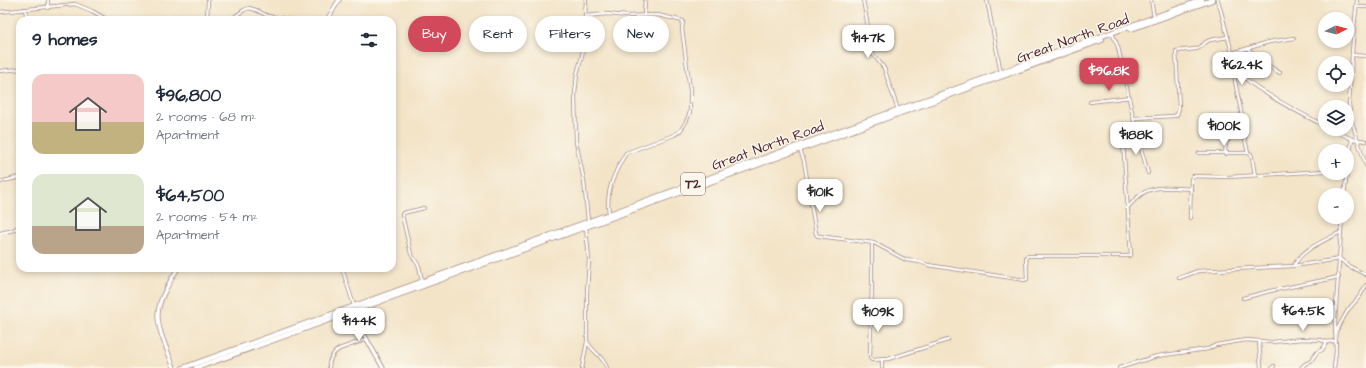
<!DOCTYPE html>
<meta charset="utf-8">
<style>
body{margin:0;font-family:"Architects Daughter",sans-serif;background:#f2f2f3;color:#1f2937;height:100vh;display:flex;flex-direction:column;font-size:15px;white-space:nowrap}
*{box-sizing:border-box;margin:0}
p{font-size:13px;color:#747a83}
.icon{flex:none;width:22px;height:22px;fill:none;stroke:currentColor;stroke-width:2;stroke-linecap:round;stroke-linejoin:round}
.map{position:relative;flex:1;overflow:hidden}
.details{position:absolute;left:16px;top:16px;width:380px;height:256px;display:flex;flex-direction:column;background:#fff;border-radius:12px;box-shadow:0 2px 6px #0003}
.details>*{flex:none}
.hud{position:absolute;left:408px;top:16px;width:380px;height:36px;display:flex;gap:8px}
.needle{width:26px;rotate:84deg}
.tools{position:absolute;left:1318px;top:12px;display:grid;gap:8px}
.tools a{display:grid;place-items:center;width:36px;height:36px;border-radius:50%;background:#fff;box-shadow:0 2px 6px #0003;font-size:20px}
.price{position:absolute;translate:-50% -34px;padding:0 9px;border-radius:8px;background:#fff;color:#222;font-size:13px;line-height:26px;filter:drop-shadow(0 1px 2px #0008)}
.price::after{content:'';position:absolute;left:50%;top:24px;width:12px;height:9px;margin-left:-6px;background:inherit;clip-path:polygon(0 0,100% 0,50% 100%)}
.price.selected{background:#d1495b;color:#fff}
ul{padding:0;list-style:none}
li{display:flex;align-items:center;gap:12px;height:100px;padding:0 16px}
li span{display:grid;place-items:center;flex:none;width:112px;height:80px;border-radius:12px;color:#555}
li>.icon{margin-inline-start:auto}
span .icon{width:48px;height:48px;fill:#fffc;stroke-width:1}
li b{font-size:17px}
h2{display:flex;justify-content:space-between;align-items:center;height:48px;padding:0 16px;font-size:17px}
.pill{padding:0 14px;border-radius:18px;background:#fff;box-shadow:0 2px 6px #0003;font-size:14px;line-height:36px}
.pill.selected{background:#d1495b;color:#fff}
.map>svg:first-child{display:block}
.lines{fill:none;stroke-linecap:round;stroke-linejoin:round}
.minor-casing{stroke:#9e827a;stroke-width:4}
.tertiary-casing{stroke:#9e827a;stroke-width:5}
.trunk-casing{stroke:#9e827a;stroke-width:6}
.minor{stroke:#fff;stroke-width:2.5}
.tertiary{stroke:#fff;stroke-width:3.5}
.trunk{stroke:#fff;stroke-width:4.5}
.labels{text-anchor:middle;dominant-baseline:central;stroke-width:3;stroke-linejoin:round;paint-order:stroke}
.shield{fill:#fbf7ec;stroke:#7f6065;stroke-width:1}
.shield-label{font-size:13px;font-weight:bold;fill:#4a1f2b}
.street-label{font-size:14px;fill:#4a1f2b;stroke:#fbf7ec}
</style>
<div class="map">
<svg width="1366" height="368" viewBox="0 0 1366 368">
<rect width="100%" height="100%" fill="#fbf7ec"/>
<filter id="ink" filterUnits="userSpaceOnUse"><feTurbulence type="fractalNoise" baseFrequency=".025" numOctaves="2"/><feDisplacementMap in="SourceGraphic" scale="8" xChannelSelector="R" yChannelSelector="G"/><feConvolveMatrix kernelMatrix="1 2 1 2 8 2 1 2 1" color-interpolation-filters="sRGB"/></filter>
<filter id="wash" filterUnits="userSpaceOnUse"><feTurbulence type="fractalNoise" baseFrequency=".012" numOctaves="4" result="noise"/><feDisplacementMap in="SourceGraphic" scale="16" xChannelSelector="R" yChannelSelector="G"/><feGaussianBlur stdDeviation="0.9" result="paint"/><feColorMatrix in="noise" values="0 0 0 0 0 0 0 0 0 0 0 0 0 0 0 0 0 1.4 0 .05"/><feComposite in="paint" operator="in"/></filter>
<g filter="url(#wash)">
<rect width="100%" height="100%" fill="#f3e4c8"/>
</g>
<g filter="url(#ink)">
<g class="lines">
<g class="minor-casing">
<g id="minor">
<polyline points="586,0 585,16 586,31 582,56 577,74 575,94 576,142 584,181 588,221"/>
<polyline points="863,0 873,54 884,68 898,110"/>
<polyline points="987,0 1001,73"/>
<polyline points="1151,0 1154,17"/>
<path d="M 1218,0 L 1236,68 C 1244,85 1306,116 1325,126"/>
<polyline points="1357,0 1353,38 1349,104 1351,119 1366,166"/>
<polyline points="1357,7 1366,7"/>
<polyline points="48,8 48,0"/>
<polyline points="25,9 27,20"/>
<polyline points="0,12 75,4 92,11 108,20"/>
<polyline points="644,15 645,0"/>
<path d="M 585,16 L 607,14 L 627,16 L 658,15 L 683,21 L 682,29 L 690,90 L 690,112 L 686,122 L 680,131 L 674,135 L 626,153 C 615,171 605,192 609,214"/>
<polyline points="207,20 208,0"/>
<polyline points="230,20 244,10 249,8 256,10 268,16 291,20"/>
<polyline points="1112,33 1118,47 1137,135 1148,173"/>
<polyline points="1248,49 1264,63 1280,73"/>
<polyline points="1232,53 1269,42 1294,38"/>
<polyline points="1352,55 1366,56"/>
<polyline points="0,71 20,69"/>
<polyline points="1238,71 1235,74 1235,81 1242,116 1244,135 1248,153 1251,154 1252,157 1255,175"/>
<polyline points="1090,102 1130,97"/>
<polyline points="1134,118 1174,116 1177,115 1179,108 1176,51 1196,49 1199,48 1206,42 1210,40 1228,37"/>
<polyline points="1330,129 1352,139 1366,141"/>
<polyline points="800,150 804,161 816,234 818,236 874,243 906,260 920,262 928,265 1025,280 1027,279 1026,257 1028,256 1128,256 1131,255 1123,142 1124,138 1137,135"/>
<polyline points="1199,153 1248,153"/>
<path d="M 1226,154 C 1222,138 1237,135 1242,123"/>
<polyline points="1347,172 1352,139"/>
<polyline points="0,182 20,177"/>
<polyline points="1344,195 1347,173"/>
<path d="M 1127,208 C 1132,203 1137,197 1143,193 C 1156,185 1176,188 1191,189"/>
<polyline points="1190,218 1191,179 1193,176 1228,177 1325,171"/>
<path d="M 586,227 L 589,260 L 587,292 L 587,342 C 593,352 602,355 607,368"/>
<polyline points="0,233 14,230 20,225"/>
<polyline points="872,243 872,283 870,358 872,360 888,359 948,340"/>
<path d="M 1294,265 C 1304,248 1324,241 1341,232"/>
<polyline points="342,268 354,306"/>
<polyline points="1179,278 1198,271 1293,266 1340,259 1347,265 1366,275"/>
<polyline points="422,281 419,266 411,254 402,215 403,213 424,208"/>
<polyline points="1243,298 1270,291 1339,277"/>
<polyline points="1335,333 1348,310 1360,296 1366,285"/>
<polyline points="1259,341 1261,368"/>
<polyline points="882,360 882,368"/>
<path d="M 329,368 C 329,359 332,354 339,349 L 367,339"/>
<polyline points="582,368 587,342"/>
<polyline points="1119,368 1157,356 1208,349 1216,345 1246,340 1272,342 1302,339 1321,340 1327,342 1335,341"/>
<polyline points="1272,368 1274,366"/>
<polyline points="1301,368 1305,364 1311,361 1317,352 1322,350 1327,342"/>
<polyline points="1334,368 1336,351 1335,321 1342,217"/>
</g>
</g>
<g class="tertiary-casing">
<g id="tertiary">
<polyline points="327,20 339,0"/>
<polyline points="351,311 383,368"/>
<path d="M 174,368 C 169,353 157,330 158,314 C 159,298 170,282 178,268"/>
</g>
</g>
<g class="trunk-casing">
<g id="trunk">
<polyline points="1131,29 1212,0"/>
<polyline points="183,368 1202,0"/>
<polyline points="196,368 1102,40"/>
</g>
</g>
<use href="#minor" class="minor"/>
<use href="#tertiary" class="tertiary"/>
<use href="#trunk" class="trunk"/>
</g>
</g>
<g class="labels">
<rect class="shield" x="681" y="173" width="24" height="22" rx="3"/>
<g class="shield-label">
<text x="693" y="184">T2</text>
</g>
<g class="street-label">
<text transform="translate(1073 39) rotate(-20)">Great North Road</text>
<text transform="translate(768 146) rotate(-20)">Great North Road</text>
</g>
</g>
</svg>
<div class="tools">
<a><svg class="needle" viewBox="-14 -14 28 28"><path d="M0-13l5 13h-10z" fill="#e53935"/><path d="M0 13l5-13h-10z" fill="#747a83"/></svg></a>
<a><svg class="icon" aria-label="locate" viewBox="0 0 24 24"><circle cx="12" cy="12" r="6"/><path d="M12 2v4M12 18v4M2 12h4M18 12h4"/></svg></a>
<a><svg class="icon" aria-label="layers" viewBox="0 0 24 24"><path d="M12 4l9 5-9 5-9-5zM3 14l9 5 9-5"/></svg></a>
<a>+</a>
<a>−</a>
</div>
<b class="price" style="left:868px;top:59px">$147K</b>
<b class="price" style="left:1242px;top:86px">$62.4K</b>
<b class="price selected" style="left:1109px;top:92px">$96.8K</b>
<b class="price" style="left:1224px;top:147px">$100K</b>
<b class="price" style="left:1136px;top:156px">$188K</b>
<b class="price" style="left:820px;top:213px">$101K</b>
<b class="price" style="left:1303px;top:332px">$64.5K</b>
<b class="price" style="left:878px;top:333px">$109K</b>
<b class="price" style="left:359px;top:342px">$144K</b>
<div class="hud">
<a class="pill selected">Buy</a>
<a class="pill">Rent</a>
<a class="pill">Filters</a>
<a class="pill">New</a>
</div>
<section class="details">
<h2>9 homes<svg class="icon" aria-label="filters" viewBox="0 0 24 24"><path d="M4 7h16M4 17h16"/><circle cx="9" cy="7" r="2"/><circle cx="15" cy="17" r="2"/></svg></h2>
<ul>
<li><span style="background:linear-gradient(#f6c9c9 60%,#c2b280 0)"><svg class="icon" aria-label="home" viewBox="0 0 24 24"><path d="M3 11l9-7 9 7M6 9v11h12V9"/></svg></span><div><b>$96,800</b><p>2 rooms · 68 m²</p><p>Apartment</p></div></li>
<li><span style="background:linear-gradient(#dfe7d0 65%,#b9a48a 0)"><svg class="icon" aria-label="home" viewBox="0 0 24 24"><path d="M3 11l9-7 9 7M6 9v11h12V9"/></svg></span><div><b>$64,500</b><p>2 rooms · 54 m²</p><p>Apartment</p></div></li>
</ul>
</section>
</div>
